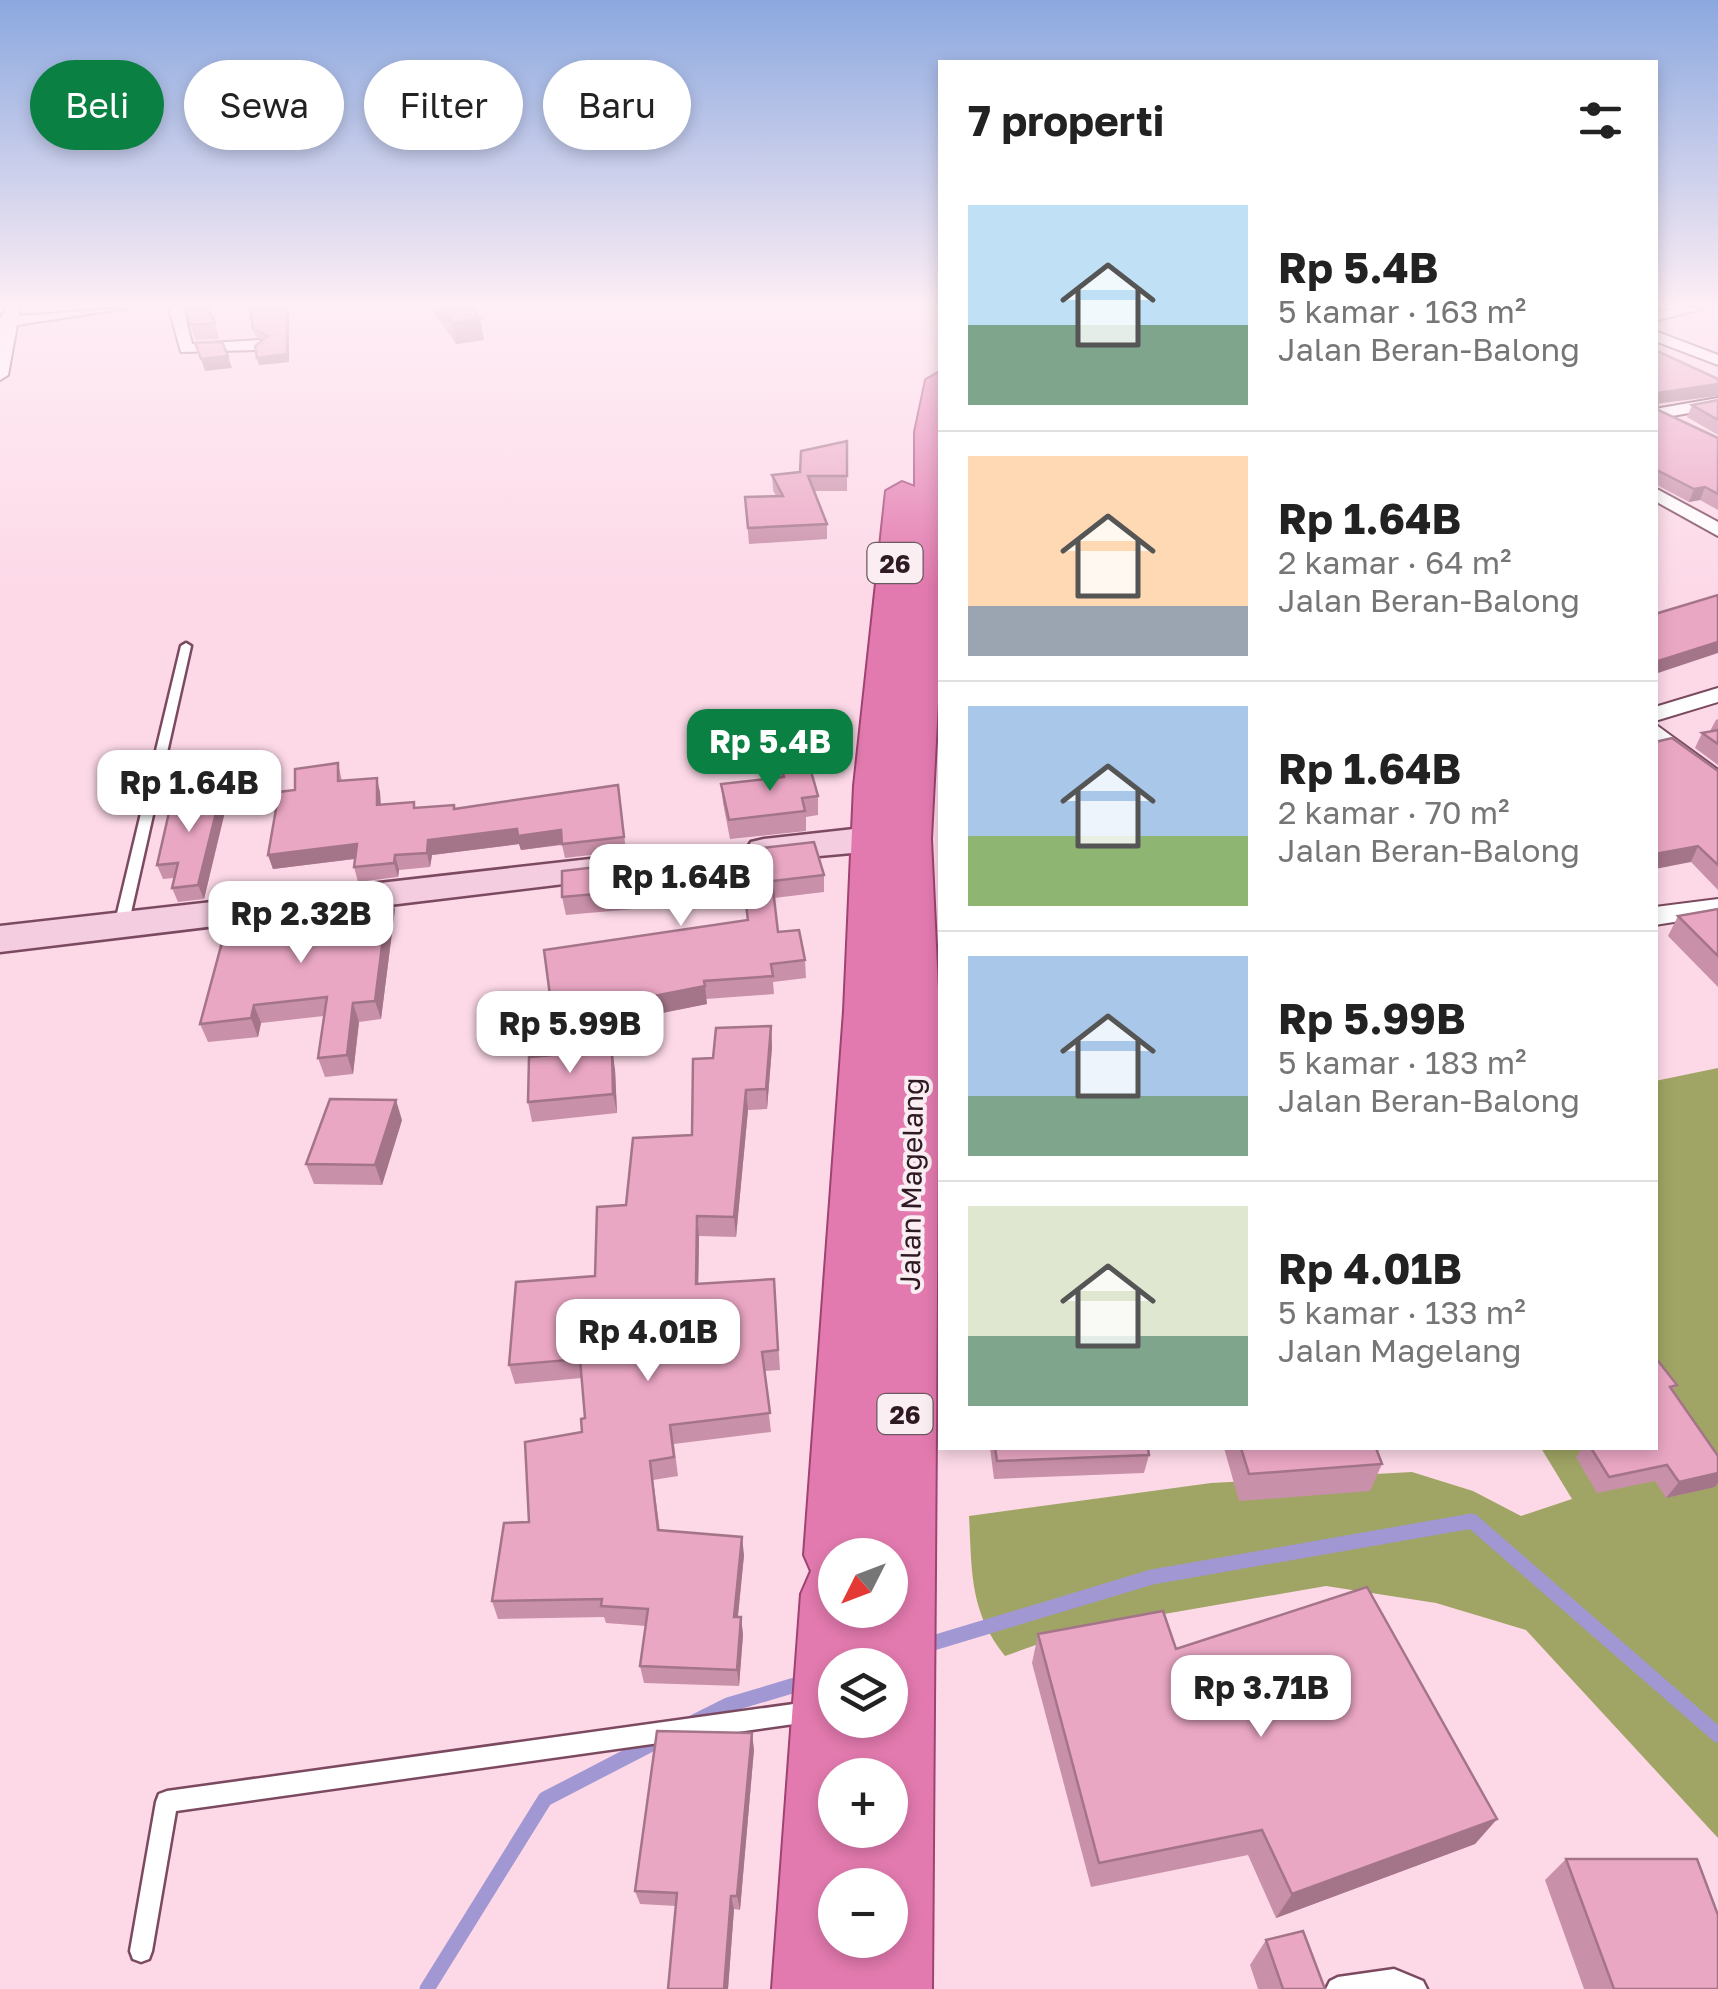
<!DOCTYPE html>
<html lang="id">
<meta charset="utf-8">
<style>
body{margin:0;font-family:"Golos Text",sans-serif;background:#f2f2f2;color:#222;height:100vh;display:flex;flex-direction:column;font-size:38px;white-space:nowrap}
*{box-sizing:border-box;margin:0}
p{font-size:32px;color:#767676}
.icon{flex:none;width:55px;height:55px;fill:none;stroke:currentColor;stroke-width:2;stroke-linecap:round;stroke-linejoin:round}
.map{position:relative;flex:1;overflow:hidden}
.drawer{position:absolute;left:938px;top:60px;width:720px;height:1390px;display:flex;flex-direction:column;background:#fff;border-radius:0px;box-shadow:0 5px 15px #0003}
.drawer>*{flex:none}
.banner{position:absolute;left:30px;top:60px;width:758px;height:90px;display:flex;gap:20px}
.needle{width:65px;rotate:228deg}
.controls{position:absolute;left:818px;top:1538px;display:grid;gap:20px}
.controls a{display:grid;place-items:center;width:90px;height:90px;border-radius:50%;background:#fff;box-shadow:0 5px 15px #0003;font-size:50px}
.price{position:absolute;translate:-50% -85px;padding:0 22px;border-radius:20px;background:#fff;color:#222;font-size:32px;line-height:65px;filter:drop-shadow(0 2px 5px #0008)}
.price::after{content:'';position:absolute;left:50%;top:60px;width:30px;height:22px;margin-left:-15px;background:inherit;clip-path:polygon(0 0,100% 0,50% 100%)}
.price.on{background:#0b8043;color:#fff}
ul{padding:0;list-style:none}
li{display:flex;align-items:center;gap:30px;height:250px;padding:0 30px}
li+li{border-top:2px solid #e0e0e0}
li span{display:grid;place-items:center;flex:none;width:280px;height:200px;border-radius:0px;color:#555}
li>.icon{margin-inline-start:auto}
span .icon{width:120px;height:120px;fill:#fffc;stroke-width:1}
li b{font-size:42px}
h2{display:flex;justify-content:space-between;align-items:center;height:120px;padding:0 30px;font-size:42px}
.tag{padding:0 35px;border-radius:45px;background:#fff;box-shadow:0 5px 15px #0003;font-size:35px;line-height:90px}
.tag.on{background:#0b8043;color:#fff}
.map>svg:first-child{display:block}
.forest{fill:#a0a565}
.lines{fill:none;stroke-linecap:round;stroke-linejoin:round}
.stream{stroke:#a197d2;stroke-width:15}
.service-casing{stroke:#7c4a60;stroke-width:5}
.minor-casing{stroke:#7c4a60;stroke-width:4}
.secondary-casing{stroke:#7c4a60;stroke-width:5}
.trunk-casing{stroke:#9f4371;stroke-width:4}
.service{fill:#fff;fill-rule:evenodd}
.minor{fill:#fff;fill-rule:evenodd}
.secondary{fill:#f4cde1;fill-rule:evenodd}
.trunk{fill:#e37aaf;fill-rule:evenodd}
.wall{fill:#c990a9}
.shaded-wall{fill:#a47589}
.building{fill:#eaa7c4;stroke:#a47589;stroke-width:2.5}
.labels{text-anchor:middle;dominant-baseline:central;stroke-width:8;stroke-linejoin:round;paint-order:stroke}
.shield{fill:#faeef3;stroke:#6c5a62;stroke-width:2.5}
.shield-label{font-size:25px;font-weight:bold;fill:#2f1a24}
.street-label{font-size:28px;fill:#2f1a24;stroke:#faeef3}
</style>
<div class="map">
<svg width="1718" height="1989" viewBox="0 0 1718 1989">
<rect width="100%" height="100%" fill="#fdd9e8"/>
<path class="forest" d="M 1718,1068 L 1718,1838 L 1526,1630 L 1436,1603 L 1326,1586 L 1084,1628 L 1005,1656 C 969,1611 972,1571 969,1516 L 1211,1483 L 1412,1472 L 1473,1491 L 1521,1516 L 1572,1499 L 1541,1448 L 1655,1448 L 1655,1081 Z"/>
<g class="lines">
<g class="stream">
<polyline points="923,1646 1152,1577 1472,1521 1718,1735"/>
<polyline points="694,1722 728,1705 805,1682"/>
<polyline points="427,1989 545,1799 661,1739"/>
</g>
<g class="service-casing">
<g id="service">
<polygon points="186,643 191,646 128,926 121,930 114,926 181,646"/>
<polygon points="808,1702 815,1705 818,1712 815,1719 808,1722 176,1811 152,1951 149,1959 141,1962 133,1959 130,1951 156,1802 159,1794 167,1791"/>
<polygon points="1394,1969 1423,1981 1427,1989 1326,1989 1330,1981 1338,1977"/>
</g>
</g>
<g class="minor-casing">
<g id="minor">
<polygon points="6,308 20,308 19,316 127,308 17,325 8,375 0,380 0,319"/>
<polygon points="169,308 183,308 192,344 259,340 267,345 259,350 181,352"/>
<polygon points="1675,308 1704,308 1655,321 1655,313"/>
<polygon points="1655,331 1718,355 1718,365 1655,341"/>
<polygon points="1718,398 1718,408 1655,419 1655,409"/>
<polygon points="1655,488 1718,522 1718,536 1655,501"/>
<polygon points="1718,688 1718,702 1655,721 1655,707"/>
<polygon points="1655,724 1718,770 1718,789 1655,742"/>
<polygon points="1718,899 1718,915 1655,925 1655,907"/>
</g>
</g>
<g class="secondary-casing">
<g id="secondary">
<polygon points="872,827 918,831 923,839 918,847 764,861 751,858 746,850 751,842 764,839"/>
<polygon points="617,856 630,860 635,868 630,876 0,952 0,926"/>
</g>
</g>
<g class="trunk-casing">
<path id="trunk" d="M 940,372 L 940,663 L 931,839 L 939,1010 L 932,1989 L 772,1989 L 801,1594 L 811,1571 L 804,1555 L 844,1011 L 854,786 L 886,491 L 902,482 L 915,487 L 915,432 L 926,380 ZM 835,1555 L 890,1555 L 890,1610 L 835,1610 ZM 835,1665 L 890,1665 L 890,1720 L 835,1720 ZM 835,1775 L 890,1775 L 890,1830 L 835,1830 ZM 835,1885 L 890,1885 L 890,1940 L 835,1940 Z"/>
</g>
<use href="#service" class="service"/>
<use href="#minor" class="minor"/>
<use href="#secondary" class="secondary"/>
<use href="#trunk" class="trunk"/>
</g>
<g class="wall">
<polygon points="186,308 215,323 219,339 195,340"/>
<polygon points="250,308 289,308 289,362 259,365 263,340 255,336"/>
<polygon points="431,308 473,308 484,340 456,344"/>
<polygon points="1655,350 1658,410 1718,438 1718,510 1700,500 1689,502 1655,484"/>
<polygon points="1718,400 1718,435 1687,417 1692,405"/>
<polygon points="847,441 847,491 814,491 827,524 827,539 749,544 745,497 776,496 773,490 772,475 800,472"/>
<polygon points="1718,719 1718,765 1695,748 1702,733 1710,731 1716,720"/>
<polygon points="338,763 342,781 380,792 381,805 416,808 455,809 618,785 626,851 565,858 562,845 521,850 519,844 432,855 430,867 399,870 398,877 358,882 354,867 355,859 273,869 268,855 295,790"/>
<polygon points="781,767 818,796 818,815 806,817 806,831 730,839 723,803 721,784 781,778"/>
<polygon points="1718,771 1718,890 1691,862"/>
<polygon points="222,789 227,803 204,899 178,902 172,888 174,878 163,879 157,865"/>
<polygon points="562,871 824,875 824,892 774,898 778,932 805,960 806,978 773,982 774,994 706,999 707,1004 662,1013 555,1029 552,1011 747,921 745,899 566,915 562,897"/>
<polygon points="938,879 940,879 940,947 938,899"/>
<polygon points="263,906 270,924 269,928 344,920 395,909 381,1019 359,1022 353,1074 325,1077 318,1058 324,1016 261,1023 258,1037 208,1042 200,1024"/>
<polygon points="1718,909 1718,987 1668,936 1678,916"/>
<polygon points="771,1026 772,1047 767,1109 748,1110 736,1237 699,1236 698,1284 774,1279 780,1370 764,1371 771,1432 674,1444 678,1476 653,1480 660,1530 744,1555 738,1617 741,1617 743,1635 739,1686 644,1683 640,1666 646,1626 606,1623 604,1617 498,1619 492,1601 529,1522 582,1432 585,1418 582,1378 515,1384 509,1365 595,1276 626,1205 692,1135 713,1058"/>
<polygon points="615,1069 617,1113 532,1122 528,1102"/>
<polygon points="402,1120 382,1185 314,1184 306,1164"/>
<polygon points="1655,1357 1677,1385 1672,1391 1718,1456 1718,1483 1715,1487 1666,1498 1655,1481 1597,1493 1576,1457 1582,1448 1655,1448"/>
<polygon points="990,1448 1148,1448 1149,1455 1144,1473 994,1479"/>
<polygon points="1224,1448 1376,1448 1382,1464 1370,1491 1239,1501"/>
<polygon points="1038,1634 1176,1649 1497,1819 1475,1844 1276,1918 1248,1855 1091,1887 1032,1663"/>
<polygon points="754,1749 740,1910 734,1909 728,1989 668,1989 676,1906 640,1904 635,1891"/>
<polygon points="1566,1859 1718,1989 1584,1989 1545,1880"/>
<polygon points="1266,1940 1325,1989 1258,1989 1250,1965"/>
</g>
<g class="shaded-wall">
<polygon points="287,308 289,308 289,362 259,365 257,358"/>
<polygon points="480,319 484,340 456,344 452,323"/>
<polygon points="228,356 232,368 205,371 201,359"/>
<polygon points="1718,384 1718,396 1655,404 1657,393"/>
<polygon points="1705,487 1700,500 1689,502 1694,489"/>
<polygon points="1718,642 1718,653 1655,674 1655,662"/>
<polygon points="377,778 380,792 381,819 377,805"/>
<polygon points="222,789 227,803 204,899 198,885"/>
<polygon points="517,829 561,830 564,844 521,850 519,844 432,855 430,867 427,853 428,840"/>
<polygon points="357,844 361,858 273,869 268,855"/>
<polygon points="1698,846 1691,862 1655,869 1655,854"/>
<polygon points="395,855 399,870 398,877 394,863"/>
<polygon points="389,891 395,909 381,1019 375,1001"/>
<polygon points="263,906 270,924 266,947 259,929"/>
<polygon points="705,986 707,1004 662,1013 555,1029 552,1011"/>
<polygon points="353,1003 359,1022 353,1074 347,1055"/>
<polygon points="254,1005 261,1023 258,1037 251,1018"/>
<polygon points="771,1026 772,1047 767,1109 766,1089"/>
<polygon points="612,1050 615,1069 617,1113 613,1094"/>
<polygon points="746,1090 748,1110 736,1237 734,1217"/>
<polygon points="396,1100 402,1120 382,1185 375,1165"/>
<polygon points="697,1216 699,1236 698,1304 696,1284"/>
<polygon points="1718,1473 1718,1483 1715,1487 1666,1498 1679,1482"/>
<polygon points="742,1537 744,1555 736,1634 734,1617"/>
<polygon points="741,1617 743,1635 739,1686 737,1670"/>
<polygon points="752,1733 754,1749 740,1910 737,1896"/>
<polygon points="1497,1819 1475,1844 1276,1918 1292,1894"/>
<polygon points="731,1896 734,1909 728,1989 724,1989"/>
</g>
<g class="building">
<polygon points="186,308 208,308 215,323 190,325"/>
<polygon points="250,308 287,308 287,354 257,358 255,346 268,336 253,329"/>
<polygon points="442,308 473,308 480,319 452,323"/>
<polygon points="222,342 228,356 201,359 195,343"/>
<polygon points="1655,350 1718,379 1718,384 1657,393 1658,410 1718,438 1718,494 1705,487 1694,489 1655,469"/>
<polygon points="1718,400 1718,420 1692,405"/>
<polygon points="847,441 847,476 808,476 827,524 748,528 745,497 783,496 772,475 800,472 801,451"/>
<polygon points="1718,595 1718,642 1655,662 1655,614"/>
<polygon points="1718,730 1718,744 1702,733"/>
<polygon points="1672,738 1718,771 1718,865 1698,846 1655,854 1655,742"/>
<polygon points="338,763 338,781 377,778 377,805 414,802 414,808 454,805 454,809 618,785 624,837 562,844 561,830 518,836 517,829 428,840 427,853 395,855 394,863 354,867 357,844 268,855 279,792 295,790 295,769"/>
<polygon points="809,764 818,796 802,798 805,811 729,820 721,784 784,777 781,767"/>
<polygon points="222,789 198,885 172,888 178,863 157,865 173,795"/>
<polygon points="814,842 824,875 772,881 778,932 799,930 805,960 771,964 773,976 704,981 705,986 659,995 552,1011 544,950 748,920 743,881 562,897 562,871"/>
<polygon points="389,891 375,1001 353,1003 347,1055 318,1058 327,997 254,1005 251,1018 200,1024 231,909 263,906 259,929 344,920 348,896"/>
<polygon points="1718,909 1718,956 1678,916"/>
<polygon points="771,1026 766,1089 746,1090 734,1217 697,1216 696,1284 774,1279 778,1350 762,1352 770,1413 670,1425 674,1457 650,1461 658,1530 742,1537 734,1617 741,1617 737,1670 640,1666 648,1609 601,1606 602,1599 492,1601 504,1523 529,1522 525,1442 582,1432 581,1419 585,1418 580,1359 509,1365 516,1282 595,1276 597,1207 626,1205 633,1138 692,1135 693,1059 713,1058 716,1028"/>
<polygon points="612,1050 613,1094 528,1102 529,1057"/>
<polygon points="330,1099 396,1100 375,1165 306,1164"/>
<polygon points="1655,1357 1677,1385 1670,1387 1718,1456 1718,1473 1679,1482 1667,1465 1609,1477 1591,1448 1655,1448"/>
<polygon points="995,1448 1148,1448 1149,1455 997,1461"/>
<polygon points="1241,1448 1376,1448 1382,1464 1249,1474"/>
<polygon points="1367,1587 1497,1819 1292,1894 1262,1830 1099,1863 1038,1634 1163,1611 1176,1649"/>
<polygon points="657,1731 752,1733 737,1896 731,1896 724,1989 668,1989 677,1893 635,1891"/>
<polygon points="1566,1859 1697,1859 1718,1915 1718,1989 1614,1989"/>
<polygon points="1303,1931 1325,1989 1283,1989 1266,1940"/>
</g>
<linearGradient id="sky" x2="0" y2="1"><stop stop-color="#8ba8df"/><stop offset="0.52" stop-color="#feeef5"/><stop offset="1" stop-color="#feeef5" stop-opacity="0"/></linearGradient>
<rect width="1718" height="587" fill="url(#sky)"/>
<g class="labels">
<g class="shield">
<rect x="867.5" y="543" width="55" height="40" rx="8"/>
<rect x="877.5" y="1394" width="55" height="40" rx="8"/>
</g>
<g class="shield-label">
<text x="895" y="563">26</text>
<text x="905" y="1414">26</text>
</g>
<g class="street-label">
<text transform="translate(911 1184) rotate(-89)">Jalan Magelang</text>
</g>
</g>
</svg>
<div class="controls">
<a><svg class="needle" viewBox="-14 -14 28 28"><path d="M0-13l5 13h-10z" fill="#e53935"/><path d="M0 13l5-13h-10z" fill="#767676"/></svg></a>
<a><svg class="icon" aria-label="layers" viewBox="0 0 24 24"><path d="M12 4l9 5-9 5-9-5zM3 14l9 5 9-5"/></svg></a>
<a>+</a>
<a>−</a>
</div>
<b class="price on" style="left:770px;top:794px">Rp 5.4B</b>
<b class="price" style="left:189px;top:835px">Rp 1.64B</b>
<b class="price" style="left:681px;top:929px">Rp 1.64B</b>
<b class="price" style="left:301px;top:966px">Rp 2.32B</b>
<b class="price" style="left:570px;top:1076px">Rp 5.99B</b>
<b class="price" style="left:648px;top:1384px">Rp 4.01B</b>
<b class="price" style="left:1261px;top:1740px">Rp 3.71B</b>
<div class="banner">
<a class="tag on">Beli</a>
<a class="tag">Sewa</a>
<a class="tag">Filter</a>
<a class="tag">Baru</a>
</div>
<section class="drawer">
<h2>7 properti<svg class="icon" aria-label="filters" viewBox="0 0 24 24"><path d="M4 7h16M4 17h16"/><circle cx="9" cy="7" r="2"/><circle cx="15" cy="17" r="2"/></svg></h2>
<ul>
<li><span style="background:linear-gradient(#bfe0f5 60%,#7fa58c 0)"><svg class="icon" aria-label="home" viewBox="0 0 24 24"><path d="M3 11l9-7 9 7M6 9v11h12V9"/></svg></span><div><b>Rp 5.4B</b><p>5 kamar · 163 m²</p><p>Jalan Beran-Balong</p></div></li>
<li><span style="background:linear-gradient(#ffd9b3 75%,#9aa5b1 0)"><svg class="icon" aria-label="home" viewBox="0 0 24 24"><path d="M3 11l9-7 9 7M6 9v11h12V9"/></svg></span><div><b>Rp 1.64B</b><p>2 kamar · 64 m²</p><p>Jalan Beran-Balong</p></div></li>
<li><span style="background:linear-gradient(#a9c7e8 65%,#8fb573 0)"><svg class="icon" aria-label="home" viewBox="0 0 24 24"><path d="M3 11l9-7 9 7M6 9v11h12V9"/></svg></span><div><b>Rp 1.64B</b><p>2 kamar · 70 m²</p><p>Jalan Beran-Balong</p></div></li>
<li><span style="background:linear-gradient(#a9c7e8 70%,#7fa58c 0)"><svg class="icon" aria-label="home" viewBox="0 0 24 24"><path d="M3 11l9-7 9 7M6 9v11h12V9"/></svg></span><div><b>Rp 5.99B</b><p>5 kamar · 183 m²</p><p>Jalan Beran-Balong</p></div></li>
<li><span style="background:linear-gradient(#dfe7d0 65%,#7fa58c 0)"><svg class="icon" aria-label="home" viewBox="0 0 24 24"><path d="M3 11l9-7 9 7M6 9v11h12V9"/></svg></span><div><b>Rp 4.01B</b><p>5 kamar · 133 m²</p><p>Jalan Magelang</p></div></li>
</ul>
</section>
</div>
